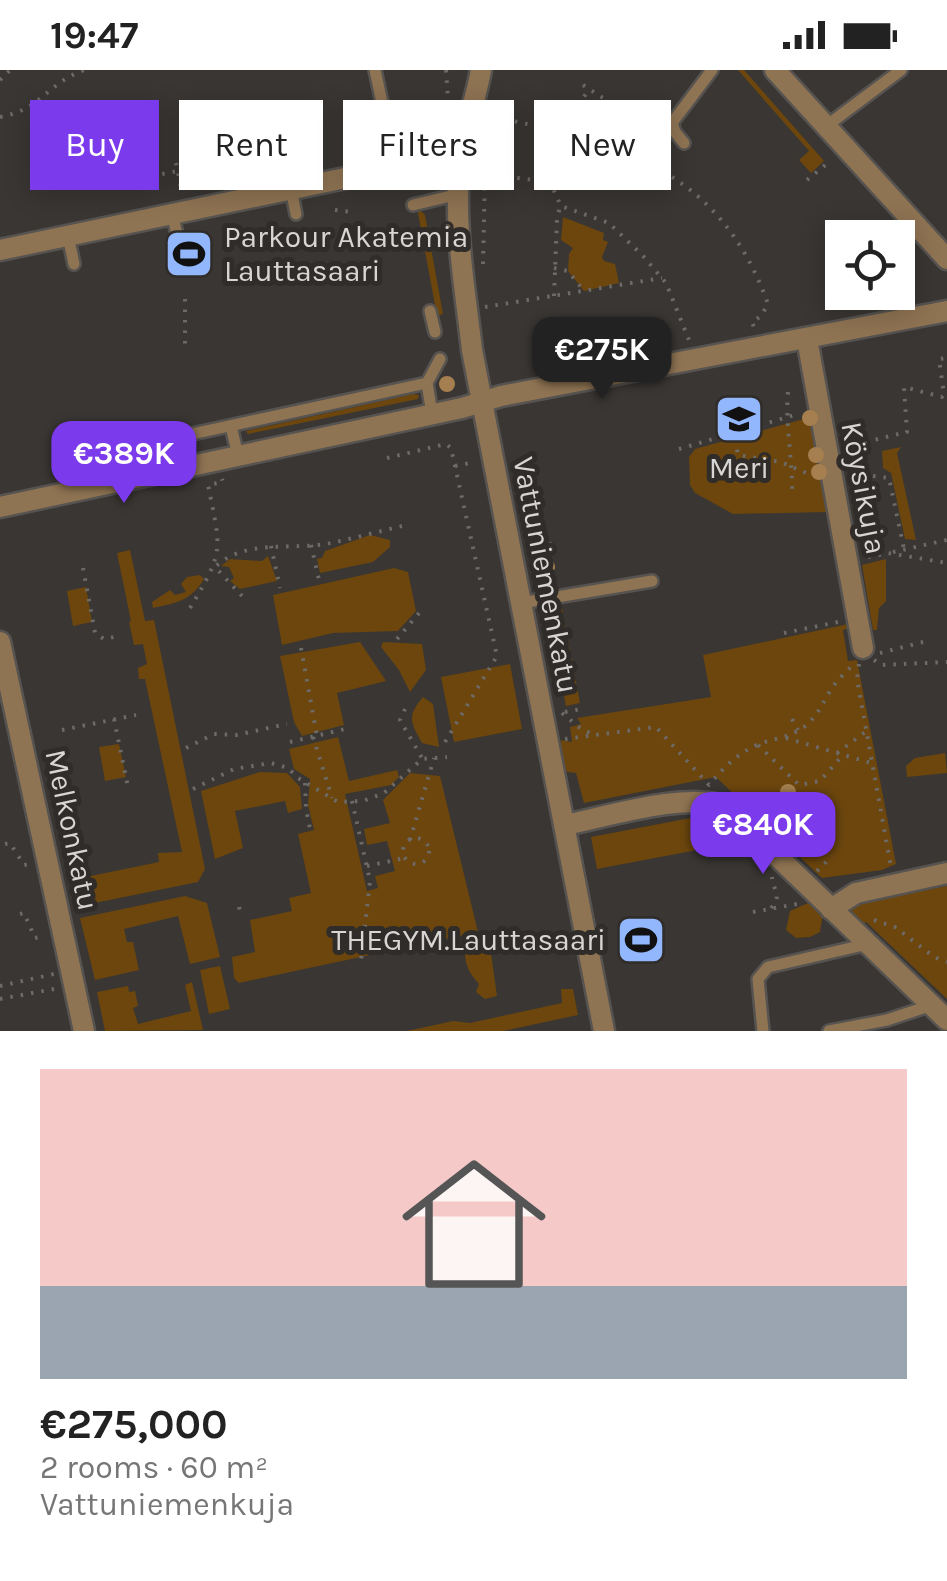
<!DOCTYPE html>
<meta charset="utf-8">
<style>
body{margin:0;font-family:Karla,sans-serif;background:#f6f6f6;color:#222;height:100vh;display:flex;flex-direction:column;font-size:38px;white-space:nowrap}
*{box-sizing:border-box;margin:0}
p{font-size:32px;color:#767676}
.icon{flex:none;width:55px;height:55px;fill:none;stroke:currentColor;stroke-width:2;stroke-linecap:round;stroke-linejoin:round}
.map{position:relative;height:961px;overflow:hidden}
.side{display:flex;flex-direction:column;background:#fff;flex:1}
.side>*{flex:none}
.top-card{position:absolute;left:30px;top:30px;width:888px;height:90px;display:flex;gap:20px}
.tools{position:absolute;left:825px;top:150px;display:grid;gap:20px}
.tools a{display:grid;place-items:center;width:90px;height:90px;border-radius:0px;background:#fff;box-shadow:0 5px 25px #0003;font-size:50px}
.price{position:absolute;translate:-50% -85px;padding:0 22px;border-radius:20px;background:#7c3aed;color:#fff;font-size:32px;line-height:65px;filter:drop-shadow(0 2px 5px #0008)}
.price::after{content:'';position:absolute;left:50%;top:60px;width:30px;height:22px;margin-left:-15px;background:inherit;clip-path:polygon(0 0,100% 0,50% 100%)}
.price.on{background:#222;color:#fff}
ul{padding:0;list-style:none}
li{display:grid;align-content:center;gap:20px;height:530px;padding:0 40px}
li+li{border-top:2px solid #e0e0e0}
li span{display:grid;place-items:center;height:310px;border-radius:0px;color:#555}
li>.icon{margin-inline-start:auto}
span .icon{width:180px;height:180px;fill:#fffc;stroke-width:1}
li b{font-size:42px}
.pill{padding:0 35px;border-radius:0px;background:#fff;box-shadow:0 5px 25px #0003;font-size:35px;line-height:90px}
.pill.on{background:#7c3aed;color:#fff}
.status{display:flex;justify-content:space-between;align-items:center;height:70px;padding:0 50px;background:#fff;direction:ltr}
.status svg{height:28px;fill:currentColor}
.map>svg:first-child{display:block}
.green{fill:#6c460d}
.lines{fill:none;stroke-linecap:round;stroke-linejoin:round}
.service-casing{stroke:#565350;stroke-width:16}
.minor-casing{stroke:#565350;stroke-width:25}
.tertiary-casing{stroke:#565350;stroke-width:25}
.path{stroke:#6d6a67;stroke-width:4;stroke-dasharray:2.5 8;stroke-linecap:butt}
.service{stroke:#8f7453;stroke-width:11}
.minor{stroke:#8f7453;stroke-width:20}
.tertiary{stroke:#8f7453;stroke-width:20}
.tree{fill:#a57f4f}
.labels{text-anchor:middle;dominant-baseline:central;stroke-width:10;stroke-linejoin:round;paint-order:stroke}
.poi-label{font-size:30px;fill:#d8d6d4;stroke:#2f2c29;text-anchor:start}
.street-label{font-size:30px;fill:#d8d6d4;stroke:#2f2c29}
</style>
<div class="status"><b>19:47</b><svg viewBox="0 0 49 12"><path d="M0 12V9h3v3zM5 12V6h3v6zM10 12V3h3v9zM15 12V0h3v12zM26 1h20v11H26zM47 4h2v5h-2z"/></svg></div>
<div class="map">
<svg width="947" height="961" viewBox="0 0 947 961">
<rect width="100%" height="100%" fill="#393633"/>
<g class="green">
<polygon points="738,0 744,0 824,91 811,103 799,90 809,81"/>
<polygon points="420,140 425,145 443,244 437,246 418,143"/>
<polygon points="563,147 604,163 603,170 608,172 602,187 604,191 615,194 619,213 584,221 568,201 569,184 573,178 561,170"/>
<polygon points="413,324 419,325 418,329 248,364 246,361"/>
<polygon points="811,347 828,442 733,444 695,423 690,415 689,387 695,379"/>
<polygon points="901,377 897,383 916,470 905,469 891,403 883,398 882,381"/>
<polygon points="370,465 390,470 390,477 373,492 320,503 317,489 322,488 325,481"/>
<polygon points="130,480 145,551 154,550 205,799 198,812 80,836 71,810 159,792 158,783 182,782 145,609 139,609 138,598 147,594 143,574 134,575 129,552 131,551 117,483"/>
<polygon points="268,486 277,511 240,519 230,511 234,508 229,497 221,496 230,489 262,491"/>
<polygon points="886,489 886,531 879,538 877,560 873,560 862,495"/>
<polygon points="394,498 408,502 416,541 398,561 333,563 282,575 273,525"/>
<path d="M 200,505 L 204,509 C 191,531 176,533 153,538 L 152,532 L 170,520 L 175,525 L 186,522 L 181,514 L 187,507 Z"/>
<polygon points="86,517 92,552 73,556 67,521"/>
<polygon points="562,539 580,633 566,636 548,541"/>
<polygon points="848,554 849,558 843,560 848,591 857,590 896,794 882,800 822,808 772,761 752,752 750,740 716,707 584,733 576,703 567,702 560,686 561,670 572,672 570,657 581,654 577,648 711,627 703,585"/>
<polygon points="360,572 386,611 337,623 344,655 302,666 294,652 280,586"/>
<polygon points="383,572 422,574 426,600 410,622 399,600 381,577"/>
<polygon points="510,594 522,659 454,672 441,607"/>
<path d="M 423,627 L 433,634 L 439,677 L 422,673 C 410,652 407,646 423,627 Z"/>
<polygon points="338,667 349,711 397,700 399,707 391,715 345,724 367,821 378,818 375,806 395,801 387,771 367,775 364,759 390,753 383,730 410,703 440,706 478,862 239,913 234,908 232,887 255,882 250,850 292,841 289,828 311,823 298,764 314,760 308,735 310,709 294,699 289,679"/>
<polygon points="119,674 126,707 105,711 99,677"/>
<polygon points="945,683 947,703 907,707 906,696 915,688"/>
<polygon points="260,702 287,703 300,717 302,739 288,743 285,731 235,741 243,778 215,789 201,721"/>
<polygon points="706,745 734,773 597,799 591,767"/>
<polygon points="947,816 947,929 866,852 861,856 848,844 858,833"/>
<polygon points="185,826 207,833 220,887 190,894 178,846 124,859 127,872 133,872 139,900 95,910 80,848"/>
<polygon points="808,833 823,843 820,862 810,867 796,868 786,860 790,841"/>
<path d="M 478,870 L 490,876 L 497,926 L 485,929 L 476,922 L 479,914 C 467,902 462,887 467,872 Z"/>
<polygon points="220,896 230,939 209,944 200,900"/>
<polygon points="192,912 203,960 105,961 97,922 128,916 129,922 135,921 138,936 133,938 138,954 191,941 185,915"/>
<polygon points="561,919 573,919 578,945 503,961 407,961 453,951 470,953 562,933"/>
</g>
<g class="lines">
<g class="service-casing">
<g id="service">
<polyline points="375,0 396,98"/>
<polyline points="825,57 901,0"/>
<polyline points="684,73 675,62 672,53 712,0"/>
<polyline points="291,119 296,144"/>
<polyline points="413,135 459,124"/>
<polyline points="172,144 178,168"/>
<polyline points="68,166 74,194"/>
<polyline points="430,241 435,262"/>
<polyline points="432,344 427,313 440,289"/>
<polyline points="231,356 238,386"/>
<polyline points="141,406 135,381 146,374 427,313"/>
<polyline points="521,533 652,511"/>
<polyline points="763,961 758,909 768,897 868,874"/>
<polyline points="829,961 887,950 932,935"/>
</g>
</g>
<g class="minor-casing">
<g id="minor">
<polyline points="775,0 947,189"/>
<polyline points="0,180 417,93 460,89"/>
<polyline points="807,269 863,578"/>
<polyline points="0,437 462,338 501,326 947,241"/>
<polyline points="0,572 84,961"/>
<path d="M 565,755 C 606,747 688,721 726,737 L 947,950"/>
<polyline points="831,839 856,823 947,803"/>
</g>
</g>
<g class="tertiary-casing">
<path id="tertiary" d="M 481,0 C 476,30 463,62 460,92 C 453,154 465,218 472,280 L 604,961"/>
</g>
<g class="path">
<polyline points="446,0 449,43"/>
<polyline points="0,10 10,0"/>
<polyline points="583,15 648,57"/>
<path d="M 0,47 C 41,40 46,14 84,0"/>
<path d="M 494,47 C 621,73 720,100 768,234 L 761,246 L 752,252 L 755,260"/>
<polyline points="567,53 589,19"/>
<polyline points="637,72 658,46"/>
<polyline points="243,86 318,71"/>
<polyline points="176,93 182,122"/>
<polyline points="233,95 236,110"/>
<polyline points="269,102 318,90 313,72"/>
<polyline points="486,104 550,112 561,136 609,153 644,187 666,213 689,270"/>
<polyline points="807,110 829,92"/>
<polyline points="121,112 178,101"/>
<polyline points="335,140 353,142"/>
<polyline points="483,194 485,104 495,34"/>
<polyline points="554,198 568,201 584,221"/>
<polyline points="554,226 557,150 560,136"/>
<polyline points="185,229 185,279"/>
<polyline points="485,237 662,208"/>
<path d="M 788,322 C 785,356 793,389 792,424"/>
<polyline points="733,359 738,385 781,392 811,405"/>
<polyline points="845,377 907,362 904,317 942,327 944,324 939,289 947,288"/>
<polyline points="679,379 798,344"/>
<polyline points="387,388 446,374 451,378 497,586 445,672"/>
<polyline points="455,396 475,392"/>
<polyline points="873,406 889,408 904,479"/>
<polyline points="518,413 536,409"/>
<polyline points="523,440 551,475"/>
<polyline points="311,475 319,510"/>
<polyline points="271,476 280,518"/>
<polyline points="893,482 947,470"/>
<polyline points="868,487 888,483 947,493"/>
<polyline points="83,498 95,563 104,569 119,566"/>
<path d="M 242,526 L 215,497 C 245,469 288,480 326,474 C 351,469 377,462 402,456"/>
<path d="M 190,538 C 225,480 221,480 208,415 L 223,412 L 222,409"/>
<polyline points="784,563 838,552"/>
<polyline points="397,569 420,542"/>
<polyline points="301,578 317,666"/>
<polyline points="880,583 927,571"/>
<polyline points="874,590 881,595 947,592"/>
<polyline points="859,594 857,609 891,797"/>
<polyline points="405,639 400,650 422,688"/>
<polyline points="565,642 581,639"/>
<polyline points="562,643 580,658 594,665"/>
<polyline points="114,649 128,717"/>
<polyline points="792,649 798,660"/>
<polyline points="62,660 136,645"/>
<polyline points="313,667 332,728"/>
<polyline points="786,668 871,693"/>
<path d="M 565,669 L 656,657 L 709,715 C 724,697 738,683 759,674 C 775,668 789,668 804,657 C 818,646 823,632 832,618 C 838,609 847,601 854,594"/>
<polyline points="290,672 345,659"/>
<polyline points="758,675 799,715 820,711 843,685"/>
<polyline points="186,678 214,664 236,665 287,654"/>
<polyline points="837,683 868,660"/>
<polyline points="305,713 306,739 311,764"/>
<polyline points="193,719 234,699 271,693 288,698 298,708 338,732 363,731 384,723 422,689 447,687"/>
<polyline points="352,731 370,811 361,891"/>
<circle cx="416" cy="781" r="13"/>
<polyline points="410,770 434,688"/>
<polyline points="5,774 10,773 24,795 29,794"/>
<polyline points="367,796 405,788"/>
<polyline points="817,801 832,786"/>
<polyline points="239,837 241,845"/>
<path d="M 771,838 C 783,825 773,821 772,807"/>
<polyline points="753,842 797,834"/>
<polyline points="20,844 24,843 35,868 44,866"/>
<polyline points="874,850 895,857 934,887 947,892"/>
<polyline points="0,916 54,904"/>
<polyline points="0,929 54,919"/>
</g>
<use href="#service" class="service"/>
<use href="#minor" class="minor"/>
<use href="#tertiary" class="tertiary"/>
</g>
<g class="tree">
<circle cx="447" cy="314" r="8"/>
<circle cx="810" cy="348" r="8"/>
<circle cx="816" cy="385" r="8"/>
<circle cx="819" cy="402" r="8"/>
<circle cx="537" cy="462" r="8"/>
<circle cx="547" cy="497" r="8"/>
<circle cx="788" cy="722" r="8"/>
</g>
<defs>
<g id="stadium-square" transform="scale(2.5)"><rect x="-9" y="-9" width="18" height="18" rx="4" fill="#93b7fd" stroke="#2f2c29"/><path d="M0-5a6.5 5 0 1 0 0 10a6.5 5 0 1 0 0-10ZM-3.5-1.8h7v3.6h-7Z" fill="#111"/></g>
<g id="school-square" transform="scale(2.5)"><rect x="-9" y="-9" width="18" height="18" rx="4" fill="#93b7fd" stroke="#2f2c29"/><path d="M0-5L7-2L0 1L-7-2ZM-4 1L0 2.5L4 1V4Q0 6-4 4Z" fill="#111"/></g>
</defs>
<g fill-rule="evenodd">
<use href="#stadium-square" x="189" y="184"/>
<use href="#school-square" x="739" y="349"/>
<use href="#stadium-square" x="641" y="870"/>
</g>
<g class="labels">
<g class="poi-label">
<text x="224" y="167">Parkour Akatemia<tspan x="224" dy="34">Lauttasaari</tspan></text>
<text x="739" y="398" text-anchor="middle">Meri</text>
<text x="606" y="870" text-anchor="end">THEGYM.Lauttasaari</text>
</g>
<g class="street-label">
<text transform="translate(864 418) rotate(79)">Köysikuja</text>
<text transform="translate(546 505) rotate(79)">Vattuniemenkatu</text>
<text transform="translate(72 760) rotate(78)">Melkonkatu</text>
</g>
</g>
</svg>
<div class="tools">
<a><svg class="icon" aria-label="locate" viewBox="0 0 24 24"><circle cx="12" cy="12" r="6"/><path d="M12 2v4M12 18v4M2 12h4M18 12h4"/></svg></a>
</div>
<b class="price on" style="left:602px;top:332px">€275K</b>
<b class="price" style="left:124px;top:436px">€389K</b>
<b class="price" style="left:763px;top:807px">€840K</b>
<div class="top-card">
<a class="pill on">Buy</a>
<a class="pill">Rent</a>
<a class="pill">Filters</a>
<a class="pill">New</a>
</div>
</div>
<section class="side">
<ul>
<li><span style="background:linear-gradient(#f6c9c9 70%,#9aa5b1 0)"><svg class="icon" aria-label="home" viewBox="0 0 24 24"><path d="M3 11l9-7 9 7M6 9v11h12V9"/></svg></span><div><b>€275,000</b><p>2 rooms · 60 m²</p><p>Vattuniemenkuja</p></div></li>
</ul>
</section>
